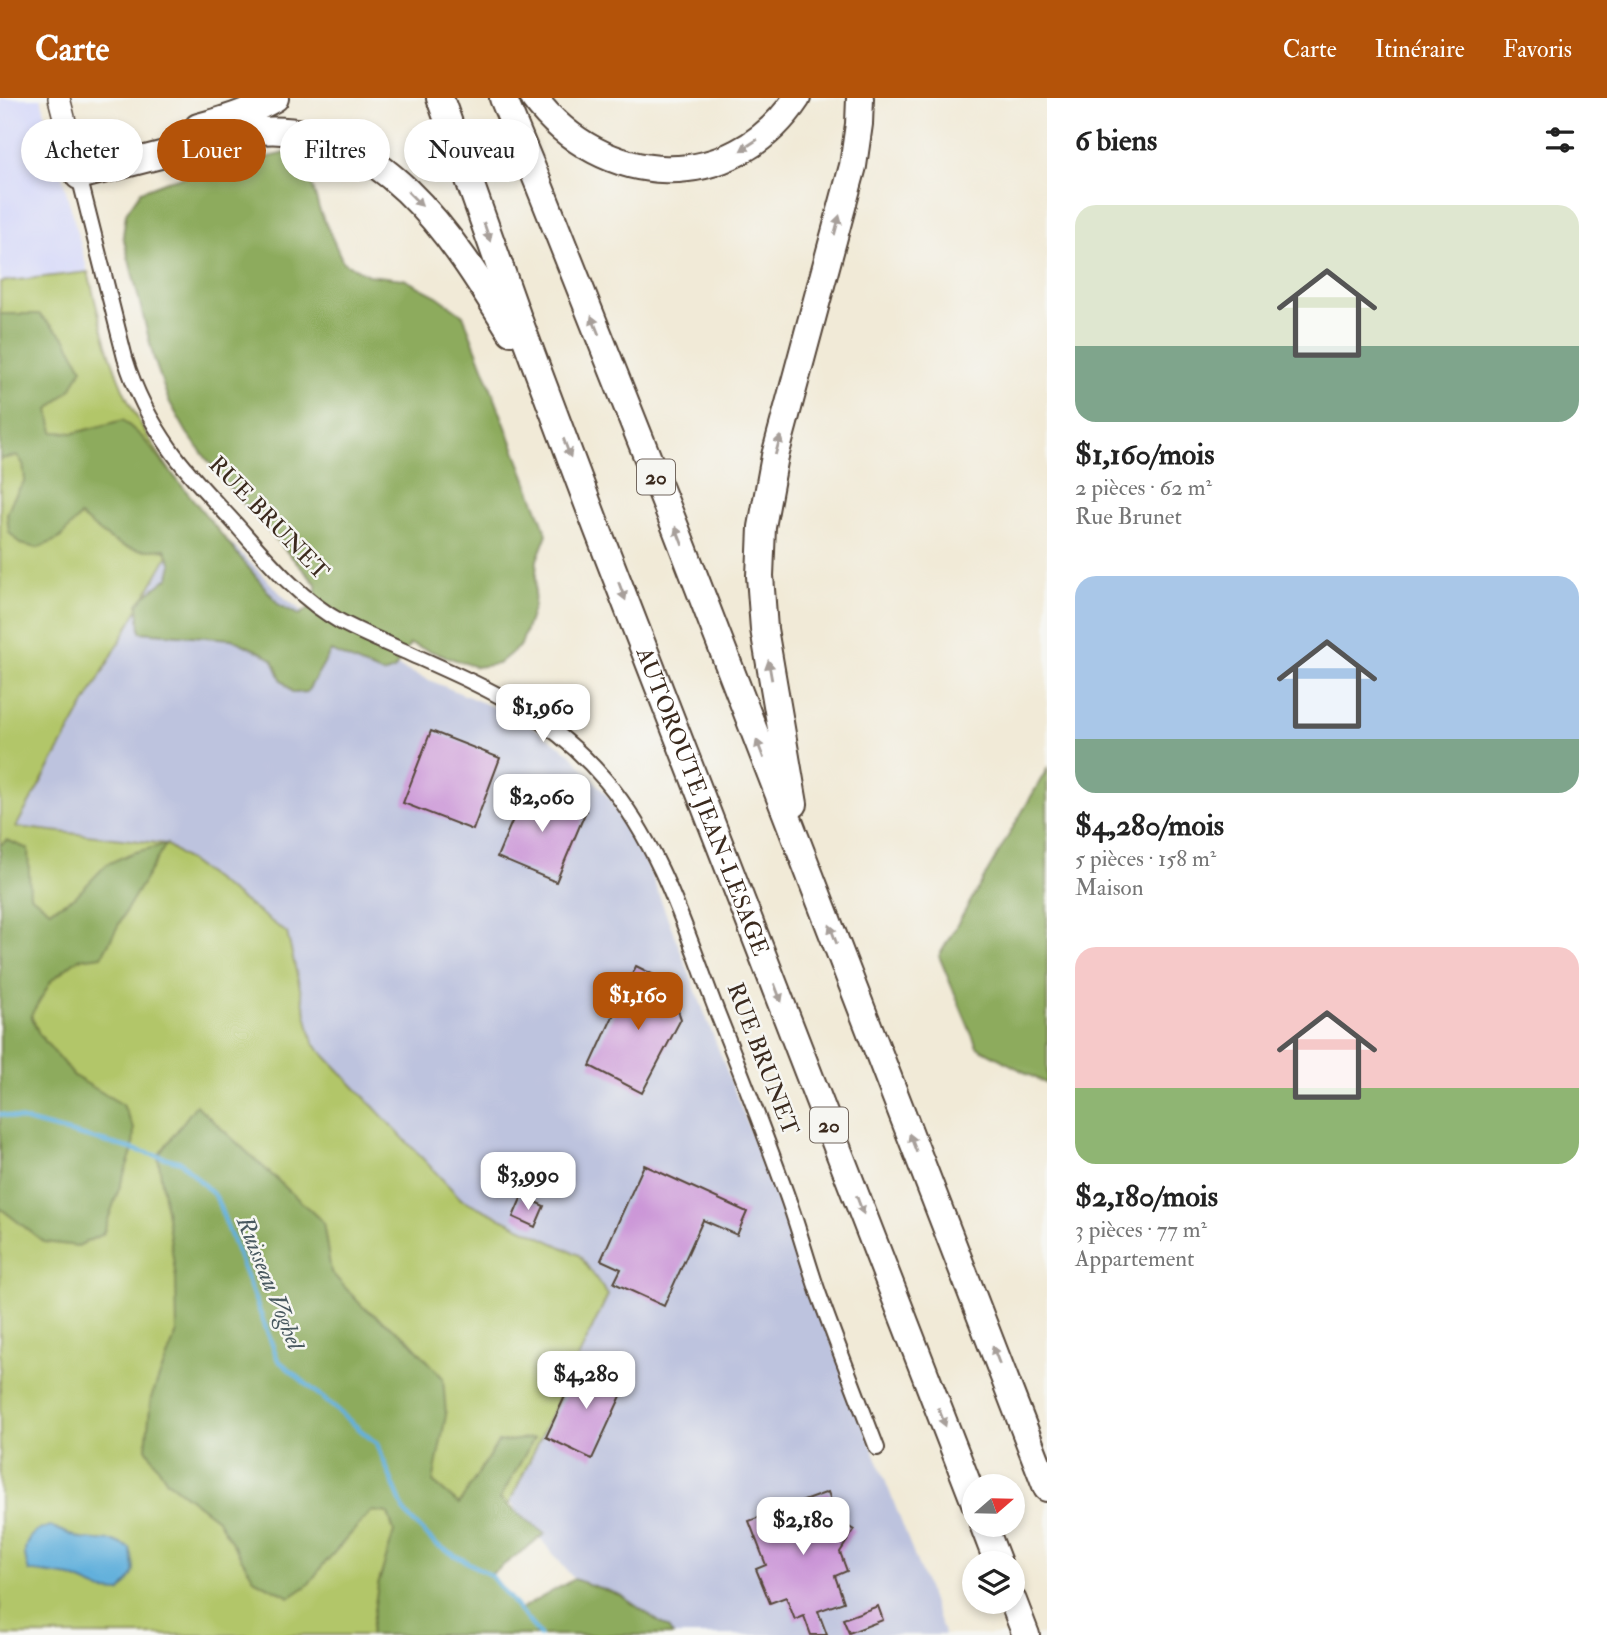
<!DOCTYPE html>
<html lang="fr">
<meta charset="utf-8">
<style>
body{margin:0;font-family:"IM FELL Double Pica",serif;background:#f6f6f6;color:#222;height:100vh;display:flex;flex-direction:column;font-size:26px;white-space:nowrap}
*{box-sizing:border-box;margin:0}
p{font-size:23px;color:#767676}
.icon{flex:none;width:38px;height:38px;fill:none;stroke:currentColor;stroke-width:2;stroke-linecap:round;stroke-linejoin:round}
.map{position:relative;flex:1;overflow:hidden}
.drawer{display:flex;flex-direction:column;background:#fff;width:560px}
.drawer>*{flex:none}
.guide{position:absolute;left:21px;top:21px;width:665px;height:63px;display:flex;gap:14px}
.needle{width:46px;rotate:70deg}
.buttons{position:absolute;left:962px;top:1376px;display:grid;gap:14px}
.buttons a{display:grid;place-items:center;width:63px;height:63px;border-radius:50%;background:#fff;box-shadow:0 4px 10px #0003;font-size:35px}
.price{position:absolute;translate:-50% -60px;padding:0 16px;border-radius:14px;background:#fff;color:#222;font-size:23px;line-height:46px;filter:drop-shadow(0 2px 4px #0008)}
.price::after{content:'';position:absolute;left:50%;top:42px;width:21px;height:16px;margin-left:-10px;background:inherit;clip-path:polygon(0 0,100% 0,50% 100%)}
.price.selected{background:#b45309;color:#fff}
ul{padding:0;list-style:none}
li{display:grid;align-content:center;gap:14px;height:371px;padding:0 28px}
li span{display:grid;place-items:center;height:217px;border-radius:21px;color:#555}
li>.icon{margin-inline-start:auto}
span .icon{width:126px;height:126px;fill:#fffc;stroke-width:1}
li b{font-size:30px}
h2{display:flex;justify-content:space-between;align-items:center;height:84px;padding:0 28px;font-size:30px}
.tag{padding:0 24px;border-radius:32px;background:#fff;box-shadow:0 4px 10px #0003;font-size:24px;line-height:63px}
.tag.selected{background:#b45309;color:#fff}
header{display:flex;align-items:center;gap:42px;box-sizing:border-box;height:98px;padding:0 35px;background:#b45309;color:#fff}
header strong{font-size:33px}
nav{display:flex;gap:38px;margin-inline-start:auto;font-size:24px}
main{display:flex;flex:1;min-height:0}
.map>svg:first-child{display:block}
.built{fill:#d5d8f9}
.industrial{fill:#bdc3de}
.green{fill:#b2c669;stroke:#767844;stroke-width:2}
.forest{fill:#8dab5d;stroke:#646a3e;stroke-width:2}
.water{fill:#62b0dc;stroke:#4e6d7d;stroke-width:2}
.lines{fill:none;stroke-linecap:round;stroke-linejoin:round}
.stream{stroke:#62b0dc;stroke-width:4.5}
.building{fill:#cb95d7}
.street-casing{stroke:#56473a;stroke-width:18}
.secondary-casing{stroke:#56473a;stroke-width:24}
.highway-casing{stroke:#56473a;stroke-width:30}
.street{stroke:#fff;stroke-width:14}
.secondary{stroke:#fff;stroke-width:21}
.highway{stroke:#fff;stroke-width:26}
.oneway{fill:#a79f9a}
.labels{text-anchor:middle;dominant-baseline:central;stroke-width:5;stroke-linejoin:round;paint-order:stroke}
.shield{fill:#f6f6f2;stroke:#73675e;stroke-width:2}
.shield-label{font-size:21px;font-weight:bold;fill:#3b2a1e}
.street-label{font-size:23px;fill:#3b2a1e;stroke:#f6f6f2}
.water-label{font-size:24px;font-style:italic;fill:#495960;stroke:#f6f6f2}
</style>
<header>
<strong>Carte</strong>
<nav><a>Carte</a><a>Itinéraire</a><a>Favoris</a></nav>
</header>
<main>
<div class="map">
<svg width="1047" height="1537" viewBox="0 0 1047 1537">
<rect width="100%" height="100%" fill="#f6f6f2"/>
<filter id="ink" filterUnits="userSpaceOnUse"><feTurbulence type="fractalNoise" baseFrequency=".0143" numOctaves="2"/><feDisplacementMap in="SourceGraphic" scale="14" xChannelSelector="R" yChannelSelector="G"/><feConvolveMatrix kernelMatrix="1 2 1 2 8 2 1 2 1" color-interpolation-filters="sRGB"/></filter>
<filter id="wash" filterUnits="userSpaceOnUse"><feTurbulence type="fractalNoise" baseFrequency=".00686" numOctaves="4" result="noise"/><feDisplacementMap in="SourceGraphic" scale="28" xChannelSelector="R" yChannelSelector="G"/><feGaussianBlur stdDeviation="1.57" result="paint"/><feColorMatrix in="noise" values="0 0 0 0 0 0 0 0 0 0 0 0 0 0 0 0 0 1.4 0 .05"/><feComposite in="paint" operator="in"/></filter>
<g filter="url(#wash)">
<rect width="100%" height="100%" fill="#f1ead7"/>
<polygon class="built" points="0,0 41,0 88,174 0,184"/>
<polygon class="industrial" points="195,409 285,500 342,545 521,621 570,655 611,702 645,761 945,1537 673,1537 668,1530 620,1497 574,1481 510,1404 607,1197 579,1157 461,1101 313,945 287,834 16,729"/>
<path class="green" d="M 88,174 C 99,218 109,263 129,304 C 147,341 172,375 195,409 L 16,729 L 166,746 L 287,835 L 313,945 L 461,1101 L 579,1157 L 608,1197 L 447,1537 L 0,1537 L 0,184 Z"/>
<g class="forest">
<path d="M 285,55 L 306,65 L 319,111 L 343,164 L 368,177 L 404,181 L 437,198 L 463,217 L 547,436 L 537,462 L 534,508 L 521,547 L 498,566 L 476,569 L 410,546 L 394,572 L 383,576 L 331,553 L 307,594 L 293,595 L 281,581 L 273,562 L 262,555 L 232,541 L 140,534 L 138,506 L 146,497 L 169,479 L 172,466 L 165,451 C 122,456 112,443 80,418 L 59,441 L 38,450 L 20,446 L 9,434 L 7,416 L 12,403 L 25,382 L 23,366 L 18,358 L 0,361 L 0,216 L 39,216 L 66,241 L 82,270 L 72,290 L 49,311 L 53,334 L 74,335 L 123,322 L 143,340 L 279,507 L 299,517 L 316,505 L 316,486 L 225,385 L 187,335 L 168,301 L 154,261 L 123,138 L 126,115 L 141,93 L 167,83 Z"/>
<polygon points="1047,671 1047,986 977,949 939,858"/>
<polygon points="7,742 28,751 30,797 50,812 75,799 107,766 132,755 166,746 128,809 102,858 78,861 52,882 31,917 39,936 74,978 123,1007 134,1031 133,1051 103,1136 78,1148 44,1144 0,1110 0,747"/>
<polygon points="196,1007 323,1124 331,1174 362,1208 407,1240 443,1280 446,1317 433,1384 459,1406 498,1344 534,1340 500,1401 545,1436 490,1477 519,1512 574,1481 620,1497 668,1530 673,1537 370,1537 378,1487 394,1434 388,1415 371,1413 324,1466 308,1487 290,1499 255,1482 217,1421 167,1383 146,1350 151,1300 177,1234 176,1180 158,1058"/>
</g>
<path class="water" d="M 50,1428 L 81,1441 L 114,1443 L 130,1450 C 136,1473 137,1476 120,1494 L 103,1493 L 71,1479 L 29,1473 C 20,1450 25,1435 50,1428 Z"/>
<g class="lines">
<polyline class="stream" points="0,1016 181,1064 216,1099 278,1262 377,1346 405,1415 435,1446 490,1477 540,1537"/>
</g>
<g id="blocks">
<g class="building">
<polygon points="431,633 500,660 473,732 403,705"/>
<polygon points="527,688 586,713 556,784 497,759"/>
<polygon points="636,868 658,879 664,895 671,893 681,921 642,995 590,968"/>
<polygon points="644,1067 747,1114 737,1137 703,1122 664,1208 614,1185 621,1171 601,1162"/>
<polygon points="522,1098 544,1108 535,1129 513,1119"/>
<polygon points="580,1266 626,1287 592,1361 546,1339"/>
<polygon points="828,1394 838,1422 854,1432 840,1454 847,1473 835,1478 844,1504 818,1513 827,1537 811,1537 804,1518 795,1522 786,1499 770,1505 756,1471 766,1467 749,1423"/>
<polygon points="878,1508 883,1522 849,1535 843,1521"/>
</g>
</g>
</g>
<g filter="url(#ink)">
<use href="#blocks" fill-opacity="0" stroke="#56473a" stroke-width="2"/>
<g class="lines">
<g class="street-casing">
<path id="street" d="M 79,78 L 125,260 C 135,293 151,324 171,352 C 191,380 217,405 240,431 C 270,465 301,502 341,524 C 362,535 383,544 404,553 C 484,589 549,615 606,683 C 662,750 686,834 717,914 C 741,974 764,1034 786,1095 C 798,1128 807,1162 818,1194 C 837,1246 857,1298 877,1350"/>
</g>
<g class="secondary-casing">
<polyline id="secondary" points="59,0 79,78"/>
</g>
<g class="highway-casing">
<g id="highway">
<path id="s1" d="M 440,0 L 518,220 L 597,430 L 975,1405"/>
<polyline points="503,0 537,82 676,431 1047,1390"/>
<path d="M 534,0 C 602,91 731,99 797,0"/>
<path d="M 198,29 C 225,22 251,14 275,0"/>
<path d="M 79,78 L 250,34 C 378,17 454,141 511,234"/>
<polyline points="794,706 764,531 760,478 762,429 775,358 853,68 859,26 860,0"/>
<polyline points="983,1426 998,1465"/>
<polyline points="1013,1503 1026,1537"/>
</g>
</g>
<use href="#street" class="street"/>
<use href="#secondary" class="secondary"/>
<use href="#highway" class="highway"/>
</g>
<defs><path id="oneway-solid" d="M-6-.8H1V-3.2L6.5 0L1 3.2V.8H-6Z" transform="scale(1.75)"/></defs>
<g class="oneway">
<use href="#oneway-solid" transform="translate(749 47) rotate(147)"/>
<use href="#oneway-solid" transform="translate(415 101) rotate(45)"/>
<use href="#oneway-solid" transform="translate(837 127) rotate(-75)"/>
<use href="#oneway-solid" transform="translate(487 134) rotate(71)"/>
<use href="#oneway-solid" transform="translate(595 227) rotate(-112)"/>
<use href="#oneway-solid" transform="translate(778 347) rotate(-75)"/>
<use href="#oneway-solid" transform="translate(567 350) rotate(69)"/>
<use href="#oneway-solid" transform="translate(679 438) rotate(-111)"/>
<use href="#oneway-solid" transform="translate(622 493) rotate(69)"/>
<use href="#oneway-solid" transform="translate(770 572) rotate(-100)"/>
<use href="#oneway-solid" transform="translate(760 651) rotate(-111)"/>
<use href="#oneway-solid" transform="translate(833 836) rotate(-111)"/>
<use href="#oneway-solid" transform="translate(778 895) rotate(69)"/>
<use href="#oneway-solid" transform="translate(913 1045) rotate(-111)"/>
<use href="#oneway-solid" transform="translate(860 1107) rotate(69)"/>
<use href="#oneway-solid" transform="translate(996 1257) rotate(-111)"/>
<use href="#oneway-solid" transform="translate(942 1319) rotate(69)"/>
</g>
</g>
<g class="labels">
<g class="shield">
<rect x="637" y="361.5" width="38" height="35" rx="5"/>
<rect x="810" y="1009.5" width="38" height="35" rx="5"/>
</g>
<g class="shield-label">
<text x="656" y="379">20</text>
<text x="829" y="1027">20</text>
</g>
<g class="street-label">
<text transform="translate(269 420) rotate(46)">RUE BRUNET</text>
<text stroke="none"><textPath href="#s1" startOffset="751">AUTOROUTE JEAN-LESAGE</textPath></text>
<text transform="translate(763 961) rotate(69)">RUE BRUNET</text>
</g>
<g class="water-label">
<text transform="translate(270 1185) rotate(68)">Ruisseau Voghel</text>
</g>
</g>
</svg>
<div class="buttons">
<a><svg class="needle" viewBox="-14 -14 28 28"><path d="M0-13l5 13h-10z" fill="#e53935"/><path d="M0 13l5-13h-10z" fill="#767676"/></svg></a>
<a><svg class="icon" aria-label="layers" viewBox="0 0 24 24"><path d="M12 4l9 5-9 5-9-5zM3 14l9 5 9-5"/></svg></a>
</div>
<b class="price" style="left:543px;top:646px">$1,960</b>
<b class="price" style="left:542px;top:736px">$2,060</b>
<b class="price selected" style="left:638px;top:934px">$1,160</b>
<b class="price" style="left:528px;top:1114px">$3,990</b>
<b class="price" style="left:586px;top:1313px">$4,280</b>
<b class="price" style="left:803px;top:1459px">$2,180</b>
<div class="guide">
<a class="tag">Acheter</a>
<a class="tag selected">Louer</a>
<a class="tag">Filtres</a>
<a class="tag">Nouveau</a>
</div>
</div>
<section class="drawer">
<h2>6 biens<svg class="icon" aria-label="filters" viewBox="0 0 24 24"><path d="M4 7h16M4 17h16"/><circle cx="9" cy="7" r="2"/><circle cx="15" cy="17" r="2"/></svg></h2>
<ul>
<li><span style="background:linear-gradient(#dfe7d0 65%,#7fa58c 0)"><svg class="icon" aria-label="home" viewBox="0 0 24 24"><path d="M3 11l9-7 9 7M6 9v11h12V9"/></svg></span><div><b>$1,160/mois</b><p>2 pièces · 62 m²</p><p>Rue Brunet</p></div></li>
<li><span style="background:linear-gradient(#a9c7e8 75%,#7fa58c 0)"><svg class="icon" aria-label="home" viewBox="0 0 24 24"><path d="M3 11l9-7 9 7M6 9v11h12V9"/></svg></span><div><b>$4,280/mois</b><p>5 pièces · 158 m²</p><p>Maison</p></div></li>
<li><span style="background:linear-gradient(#f6c9c9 65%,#8fb573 0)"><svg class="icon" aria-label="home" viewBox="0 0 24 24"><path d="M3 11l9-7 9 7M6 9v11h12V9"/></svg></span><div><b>$2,180/mois</b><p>3 pièces · 77 m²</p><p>Appartement</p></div></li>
</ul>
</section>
</main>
